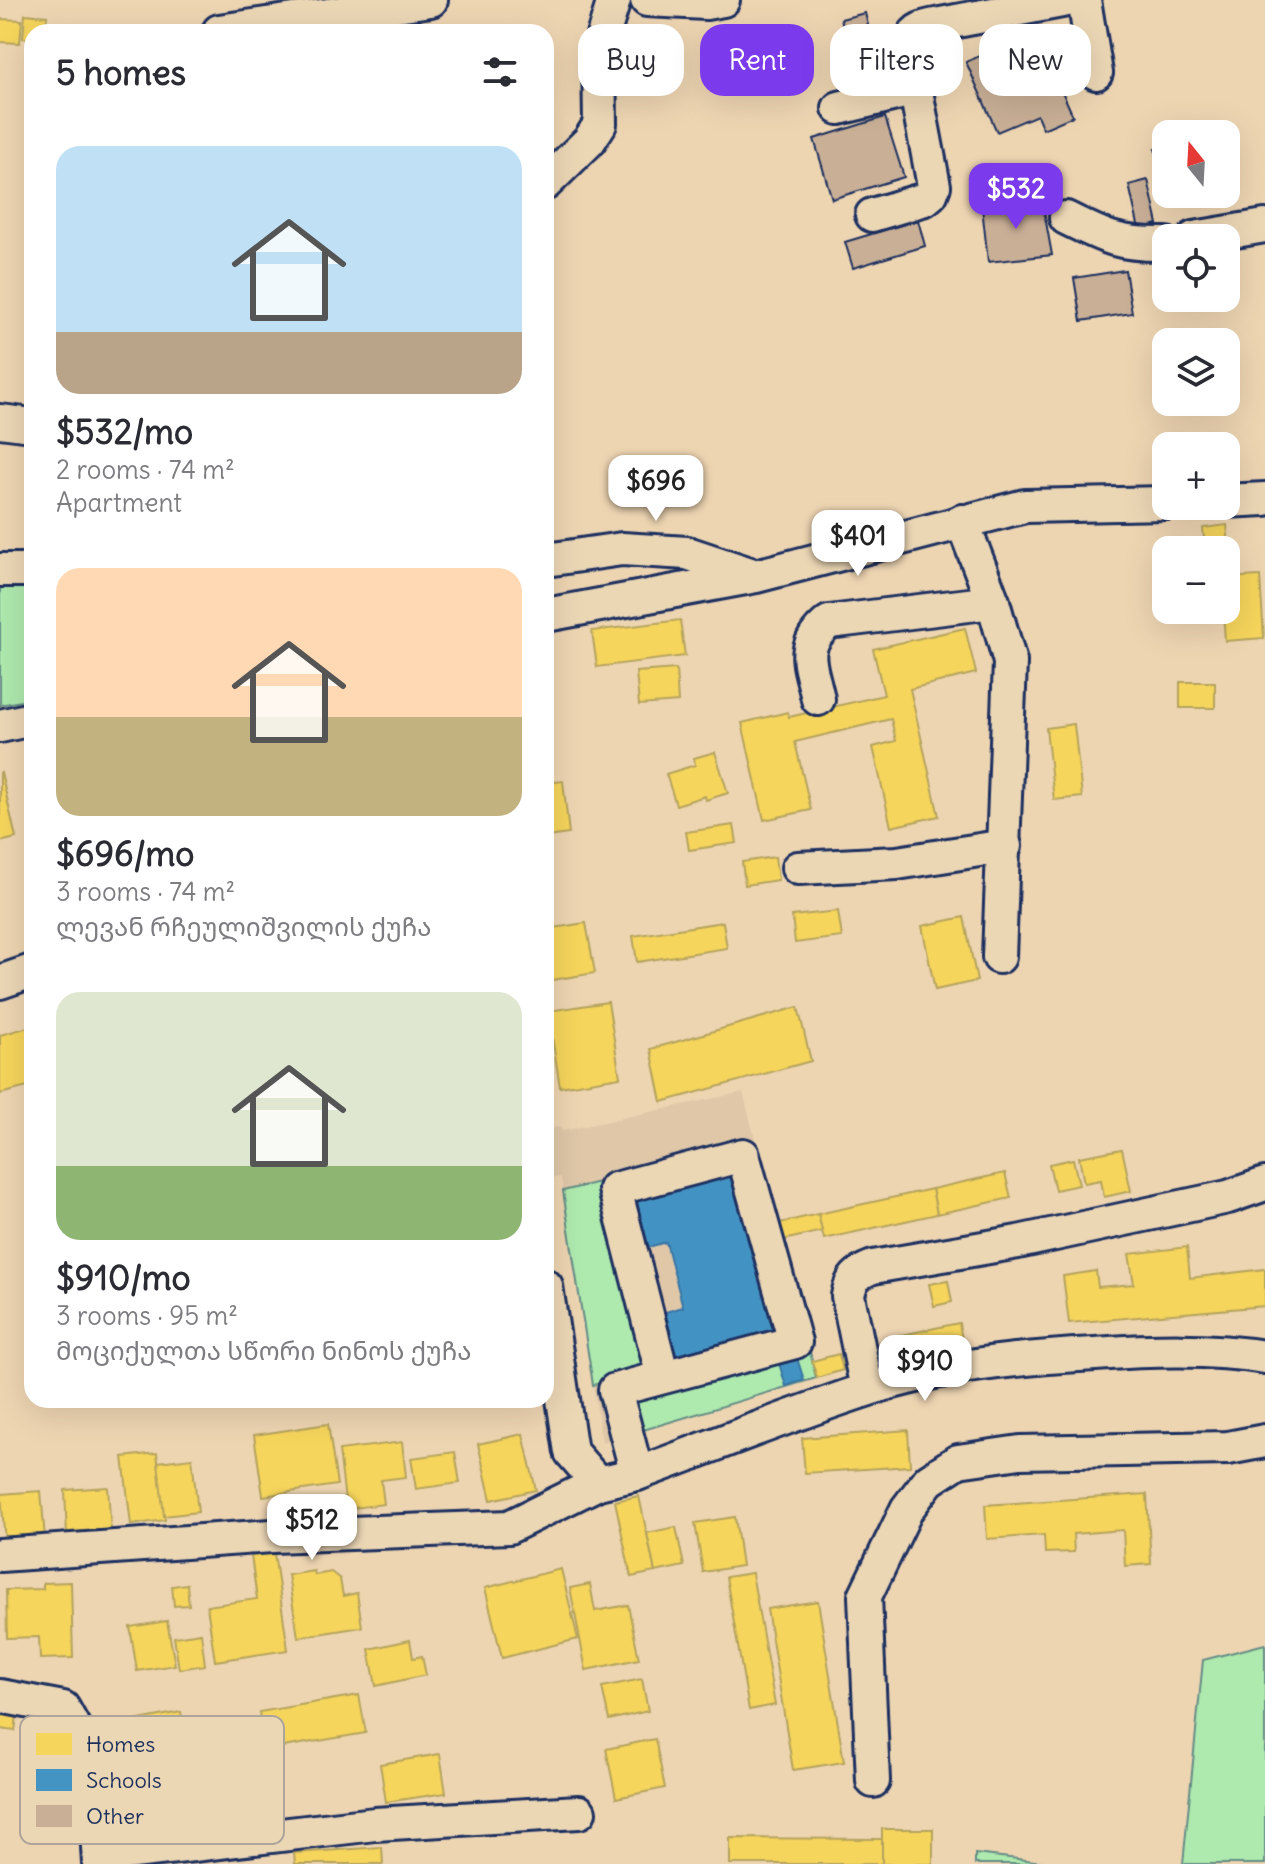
<!DOCTYPE html>
<meta charset="utf-8">
<style>
body{margin:0;font-family:Delius,"Noto Sans Georgian",sans-serif;background:#f2f2f3;color:#2b2b33;height:100vh;display:flex;flex-direction:column;font-size:30px;white-space:nowrap}
*{box-sizing:border-box;margin:0}
p{font-size:26px;color:#7c7c81}
.icon{flex:none;width:44px;height:44px;fill:none;stroke:currentColor;stroke-width:2;stroke-linecap:round;stroke-linejoin:round}
.map{position:relative;flex:1;overflow:hidden}
.side{position:absolute;left:24px;top:24px;width:530px;height:1384px;display:flex;flex-direction:column;background:#fff;border-radius:24px;box-shadow:0 8px 32px #0002}
.side>*{flex:none}
.guide{position:absolute;left:578px;top:24px;width:566px;height:72px;display:flex;gap:16px}
.needle{width:52px;rotate:342deg}
.fabs{position:absolute;left:1152px;top:120px;display:grid;gap:16px}
.fabs a{display:grid;place-items:center;width:88px;height:88px;border-radius:16px;background:#fff;box-shadow:0 8px 32px #0002;font-size:40px}
.price{position:absolute;translate:-50% -68px;padding:0 18px;border-radius:16px;background:#fff;color:#222;font-size:26px;line-height:52px;filter:drop-shadow(0 2px 4px #0008)}
.price::after{content:'';position:absolute;left:50%;top:48px;width:24px;height:18px;margin-left:-12px;background:inherit;clip-path:polygon(0 0,100% 0,50% 100%)}
.price.on{background:#7c3aed;color:#fff}
ul{padding:0;list-style:none}
li{display:grid;align-content:center;gap:16px;height:424px;padding:0 32px}
li span{display:grid;place-items:center;height:248px;border-radius:24px;color:#555}
li>.icon{margin-inline-start:auto}
span .icon{width:144px;height:144px;fill:#fffc;stroke-width:1}
li b{font-size:34px}
h2{display:flex;justify-content:space-between;align-items:center;height:96px;padding:0 32px;font-size:34px}
.pill{padding:0 28px;border-radius:24px;background:#fff;box-shadow:0 8px 32px #0002;font-size:28px;line-height:72px}
.pill.on{background:#7c3aed;color:#fff}
.map>svg:first-child{display:block}
.built{fill:#dfc7a8}
.green{fill:#aee9ad;stroke:#648c86;stroke-width:2}
.homes{fill:#f6d55c;stroke:#b4a35d;stroke-width:2}
.schools{fill:#4393c3;stroke:#3775a5;stroke-width:2}
.building{fill:#c9af96;stroke:#1b2f5e;stroke-width:2}
.lines{fill:none;stroke-linecap:round;stroke-linejoin:round}
.minor-casing{stroke:#1b2f5e;stroke-width:38}
.minor{stroke:#ecd7b5;stroke-width:32}
.key{fill:#ecd7b5;stroke:#ada59b;stroke-width:2}
.key-label{font-size:22px;fill:#1b2f5e}
</style>
<div class="map">
<svg width="1265" height="1864" viewBox="0 0 1265 1864">
<rect width="100%" height="100%" fill="#eed5b2"/>
<filter id="ink" filterUnits="userSpaceOnUse"><feTurbulence type="fractalNoise" baseFrequency=".0125" numOctaves="2"/><feDisplacementMap in="SourceGraphic" scale="16" xChannelSelector="R" yChannelSelector="G"/><feConvolveMatrix kernelMatrix="1 2 1 2 8 2 1 2 1" color-interpolation-filters="sRGB"/></filter>
<g filter="url(#ink)">
<polygon class="built" points="743,1092 816,1378 602,1443 561,1177 546,1179 546,1129 560,1127 562,1131"/>
<g class="green">
<polygon points="0,582 32,584 32,699 0,705"/>
<polygon points="603,1181 648,1370 593,1385 563,1191"/>
<polygon points="809,1347 816,1378 640,1431 630,1397"/>
<polygon points="1265,1644 1265,1864 1183,1864 1203,1660"/>
<polygon points="975,1854 1060,1864 975,1864"/>
</g>
<g class="homes">
<polygon points="25,14 47,16 45,32 32,32 32,39 23,38"/>
<polygon points="0,19 22,20 20,43 0,42"/>
<polygon points="1227,525 1230,554 1226,555 1226,550 1205,550 1203,528"/>
<polygon points="1260,576 1264,638 1225,641 1223,610 1226,610 1226,578"/>
<polygon points="680,620 685,656 597,667 592,631"/>
<polygon points="965,628 976,673 910,689 939,816 891,827 873,747 896,741 891,719 795,742 811,810 764,820 742,723 788,712 789,717 884,695 873,649"/>
<polygon points="676,669 678,702 639,705 636,672"/>
<rect x="1180" y="682" width="35" height="26"/>
<polygon points="1074,724 1082,797 1054,800 1046,728"/>
<polygon points="715,752 728,793 706,800 705,796 676,805 666,774 695,765 694,758"/>
<polygon points="1,772 16,838 0,842 0,773"/>
<polygon points="563,781 569,834 546,837 546,783"/>
<polygon points="734,825 737,843 689,850 686,832"/>
<polygon points="775,857 778,880 745,885 742,862"/>
<polygon points="838,911 842,937 795,943 792,916"/>
<polygon points="964,917 977,981 935,990 922,926"/>
<polygon points="723,922 727,948 637,962 633,936"/>
<polygon points="586,923 595,973 546,981 546,929"/>
<polygon points="608,1002 620,1077 560,1087 548,1011"/>
<polygon points="798,1007 811,1061 662,1102 651,1049"/>
<polygon points="32,1026 32,1086 0,1094 0,1035"/>
<polygon points="1122,1149 1131,1191 1104,1197 1101,1180 1084,1183 1079,1157"/>
<polygon points="1073,1159 1079,1185 1055,1190 1049,1164"/>
<polygon points="1005,1173 1011,1198 937,1214 932,1189"/>
<polygon points="932,1189 937,1214 824,1239 818,1214"/>
<polygon points="818,1214 822,1231 784,1240 780,1223"/>
<polygon points="1187,1247 1190,1278 1265,1269 1265,1306 1069,1323 1063,1276 1096,1271 1098,1287 1134,1284 1129,1254"/>
<polygon points="948,1281 952,1302 934,1306 929,1284"/>
<polygon points="959,1323 963,1345 901,1357 897,1336"/>
<polygon points="839,1354 843,1370 817,1378 812,1361"/>
<polygon points="328,1424 337,1485 263,1496 254,1435"/>
<polygon points="908,1430 910,1466 805,1473 802,1438"/>
<polygon points="523,1434 536,1490 491,1500 478,1444"/>
<polygon points="402,1442 406,1477 381,1480 384,1504 346,1509 339,1450"/>
<polygon points="455,1452 460,1483 416,1489 411,1458"/>
<polygon points="157,1453 165,1520 131,1525 123,1457"/>
<polygon points="192,1458 198,1512 164,1516 158,1462"/>
<polygon points="108,1487 111,1533 67,1536 65,1490"/>
<polygon points="41,1491 45,1539 5,1542 1,1494"/>
<polygon points="1147,1494 1151,1564 1125,1566 1123,1530 1073,1534 1074,1552 1045,1553 1044,1535 987,1539 985,1505"/>
<polygon points="639,1496 655,1572 631,1577 615,1501"/>
<polygon points="735,1517 742,1566 703,1572 695,1523"/>
<polygon points="676,1527 684,1566 655,1572 647,1533"/>
<polygon points="274,1553 288,1650 215,1661 207,1606 257,1599 251,1556"/>
<polygon points="561,1569 578,1639 502,1658 485,1588"/>
<polygon points="314,1571 315,1575 331,1572 340,1579 343,1596 357,1593 362,1627 298,1637 288,1575"/>
<polygon points="752,1573 775,1705 749,1710 726,1577"/>
<polygon points="71,1582 73,1658 40,1659 39,1637 7,1638 6,1590 43,1589 43,1583"/>
<polygon points="187,1584 189,1605 174,1606 172,1586"/>
<polygon points="590,1584 595,1611 628,1605 639,1659 586,1670 570,1588"/>
<polygon points="818,1601 844,1762 793,1770 767,1609"/>
<polygon points="167,1621 175,1665 137,1671 130,1627"/>
<polygon points="201,1633 205,1665 179,1669 174,1637"/>
<polygon points="410,1640 413,1658 422,1656 426,1675 376,1686 369,1649"/>
<polygon points="642,1679 648,1711 609,1720 602,1687"/>
<polygon points="359,1695 366,1733 265,1750 259,1712"/>
<polygon points="0,1707 18,1709 15,1731 0,1729"/>
<polygon points="181,1712 191,1763 138,1774 128,1722"/>
<polygon points="655,1739 665,1788 616,1798 606,1749"/>
<polygon points="440,1754 446,1793 386,1802 380,1764"/>
<rect x="882" y="1829" width="51" height="35"/>
<polygon points="730,1838 882,1839 882,1864 730,1864"/>
<polygon points="382,1847 383,1864 295,1864 294,1853"/>
</g>
<g class="schools">
<polygon points="732,1172 774,1332 673,1358 662,1313 683,1307 666,1242 645,1248 632,1198"/>
<polygon points="796,1355 804,1380 786,1386 778,1360"/>
</g>
<g class="building">
<polygon points="865,13 876,57 852,63 841,19"/>
<polygon points="1035,31 1073,116 1043,129 1037,115 997,132 966,62"/>
<polygon points="885,117 904,177 832,199 814,139"/>
<polygon points="1166,145 1166,175 1155,149"/>
<polygon points="1148,180 1158,224 1139,229 1129,185"/>
<polygon points="1042,200 1052,255 988,262 982,207"/>
<polygon points="918,220 925,246 853,268 845,242"/>
<polygon points="1125,270 1132,313 1081,321 1074,278"/>
</g>
<g class="lines">
<g class="minor-casing">
<g id="minor">
<polyline points="647,0 706,3 723,0"/>
<polyline points="1084,0 1096,73"/>
<polyline points="219,31 431,0"/>
<polyline points="839,108 916,89"/>
<polyline points="546,183 589,141 600,124 599,49 614,0"/>
<path d="M 872,215 L 925,199 L 931,194 L 934,186 L 908,49 C 913,28 921,28 941,24 L 1067,0"/>
<path d="M 1066,218 C 1106,238 1120,245 1166,244"/>
<polyline points="1194,238 1265,226"/>
<polyline points="0,421 32,425"/>
<polyline points="1226,501 1265,499"/>
<polyline points="962,521 993,602 1010,662 999,957"/>
<polyline points="546,560 622,549 687,553 753,575"/>
<polyline points="0,570 32,570"/>
<polyline points="546,615 756,576 1025,506 1166,503"/>
<path d="M 818,699 C 811,664 798,647 829,622 L 993,602"/>
<polyline points="0,726 32,719"/>
<polyline points="798,868 897,863 1005,846"/>
<polyline points="0,982 32,971"/>
<polyline points="546,1286 571,1452 598,1483"/>
<path d="M 867,1389 L 848,1296 C 851,1278 857,1273 873,1267 L 1018,1242 L 1228,1197 L 1265,1184"/>
<polyline points="637,1474 615,1390 795,1342 743,1155 615,1189 663,1377"/>
<path d="M 0,1555 L 272,1536 L 509,1527 L 598,1483 L 637,1474 C 713,1446 789,1415 866,1390 C 939,1366 1018,1358 1095,1354 C 1151,1350 1209,1348 1265,1357"/>
<polyline points="0,1696 63,1708 93,1762 99,1864"/>
<polyline points="873,1781 865,1596 907,1509 929,1480 958,1461 1020,1452 1228,1448 1265,1441"/>
<polyline points="99,1856 375,1824 579,1812"/>
</g>
</g>
<use href="#minor" class="minor"/>
</g>
</g>
<rect x="20" y="1716" width="264" height="128" rx="12" class="key"/>
<rect x="36" y="1733" width="36" height="22" fill="#f6d55c"/>
<rect x="36" y="1769" width="36" height="22" fill="#4393c3"/>
<rect x="36" y="1805" width="36" height="22" fill="#c9af96"/>
<g class="key-label">
<text x="86" y="1752">Homes</text>
<text x="86" y="1788">Schools</text>
<text x="86" y="1824">Other</text>
</g>
</svg>
<div class="fabs">
<a><svg class="needle" viewBox="-14 -14 28 28"><path d="M0-13l5 13h-10z" fill="#e53935"/><path d="M0 13l5-13h-10z" fill="#7c7c81"/></svg></a>
<a><svg class="icon" aria-label="locate" viewBox="0 0 24 24"><circle cx="12" cy="12" r="6"/><path d="M12 2v4M12 18v4M2 12h4M18 12h4"/></svg></a>
<a><svg class="icon" aria-label="layers" viewBox="0 0 24 24"><path d="M12 4l9 5-9 5-9-5zM3 14l9 5 9-5"/></svg></a>
<a>+</a>
<a>−</a>
</div>
<b class="price on" style="left:1016px;top:231px">$532</b>
<b class="price" style="left:656px;top:523px">$696</b>
<b class="price" style="left:858px;top:578px">$401</b>
<b class="price" style="left:925px;top:1403px">$910</b>
<b class="price" style="left:312px;top:1562px">$512</b>
<div class="guide">
<a class="pill">Buy</a>
<a class="pill on">Rent</a>
<a class="pill">Filters</a>
<a class="pill">New</a>
</div>
<section class="side">
<h2>5 homes<svg class="icon" aria-label="filters" viewBox="0 0 24 24"><path d="M4 7h16M4 17h16"/><circle cx="9" cy="7" r="2"/><circle cx="15" cy="17" r="2"/></svg></h2>
<ul>
<li><span style="background:linear-gradient(#bfe0f5 75%,#b9a48a 0)"><svg class="icon" aria-label="home" viewBox="0 0 24 24"><path d="M3 11l9-7 9 7M6 9v11h12V9"/></svg></span><div><b>$532/mo</b><p>2 rooms · 74 m²</p><p>Apartment</p></div></li>
<li><span style="background:linear-gradient(#ffd9b3 60%,#c2b280 0)"><svg class="icon" aria-label="home" viewBox="0 0 24 24"><path d="M3 11l9-7 9 7M6 9v11h12V9"/></svg></span><div><b>$696/mo</b><p>3 rooms · 74 m²</p><p>ლევან რჩეულიშვილის ქუჩა</p></div></li>
<li><span style="background:linear-gradient(#dfe7d0 70%,#8fb573 0)"><svg class="icon" aria-label="home" viewBox="0 0 24 24"><path d="M3 11l9-7 9 7M6 9v11h12V9"/></svg></span><div><b>$910/mo</b><p>3 rooms · 95 m²</p><p>მოციქულთა სწორი ნინოს ქუჩა</p></div></li>
</ul>
</section>
</div>
